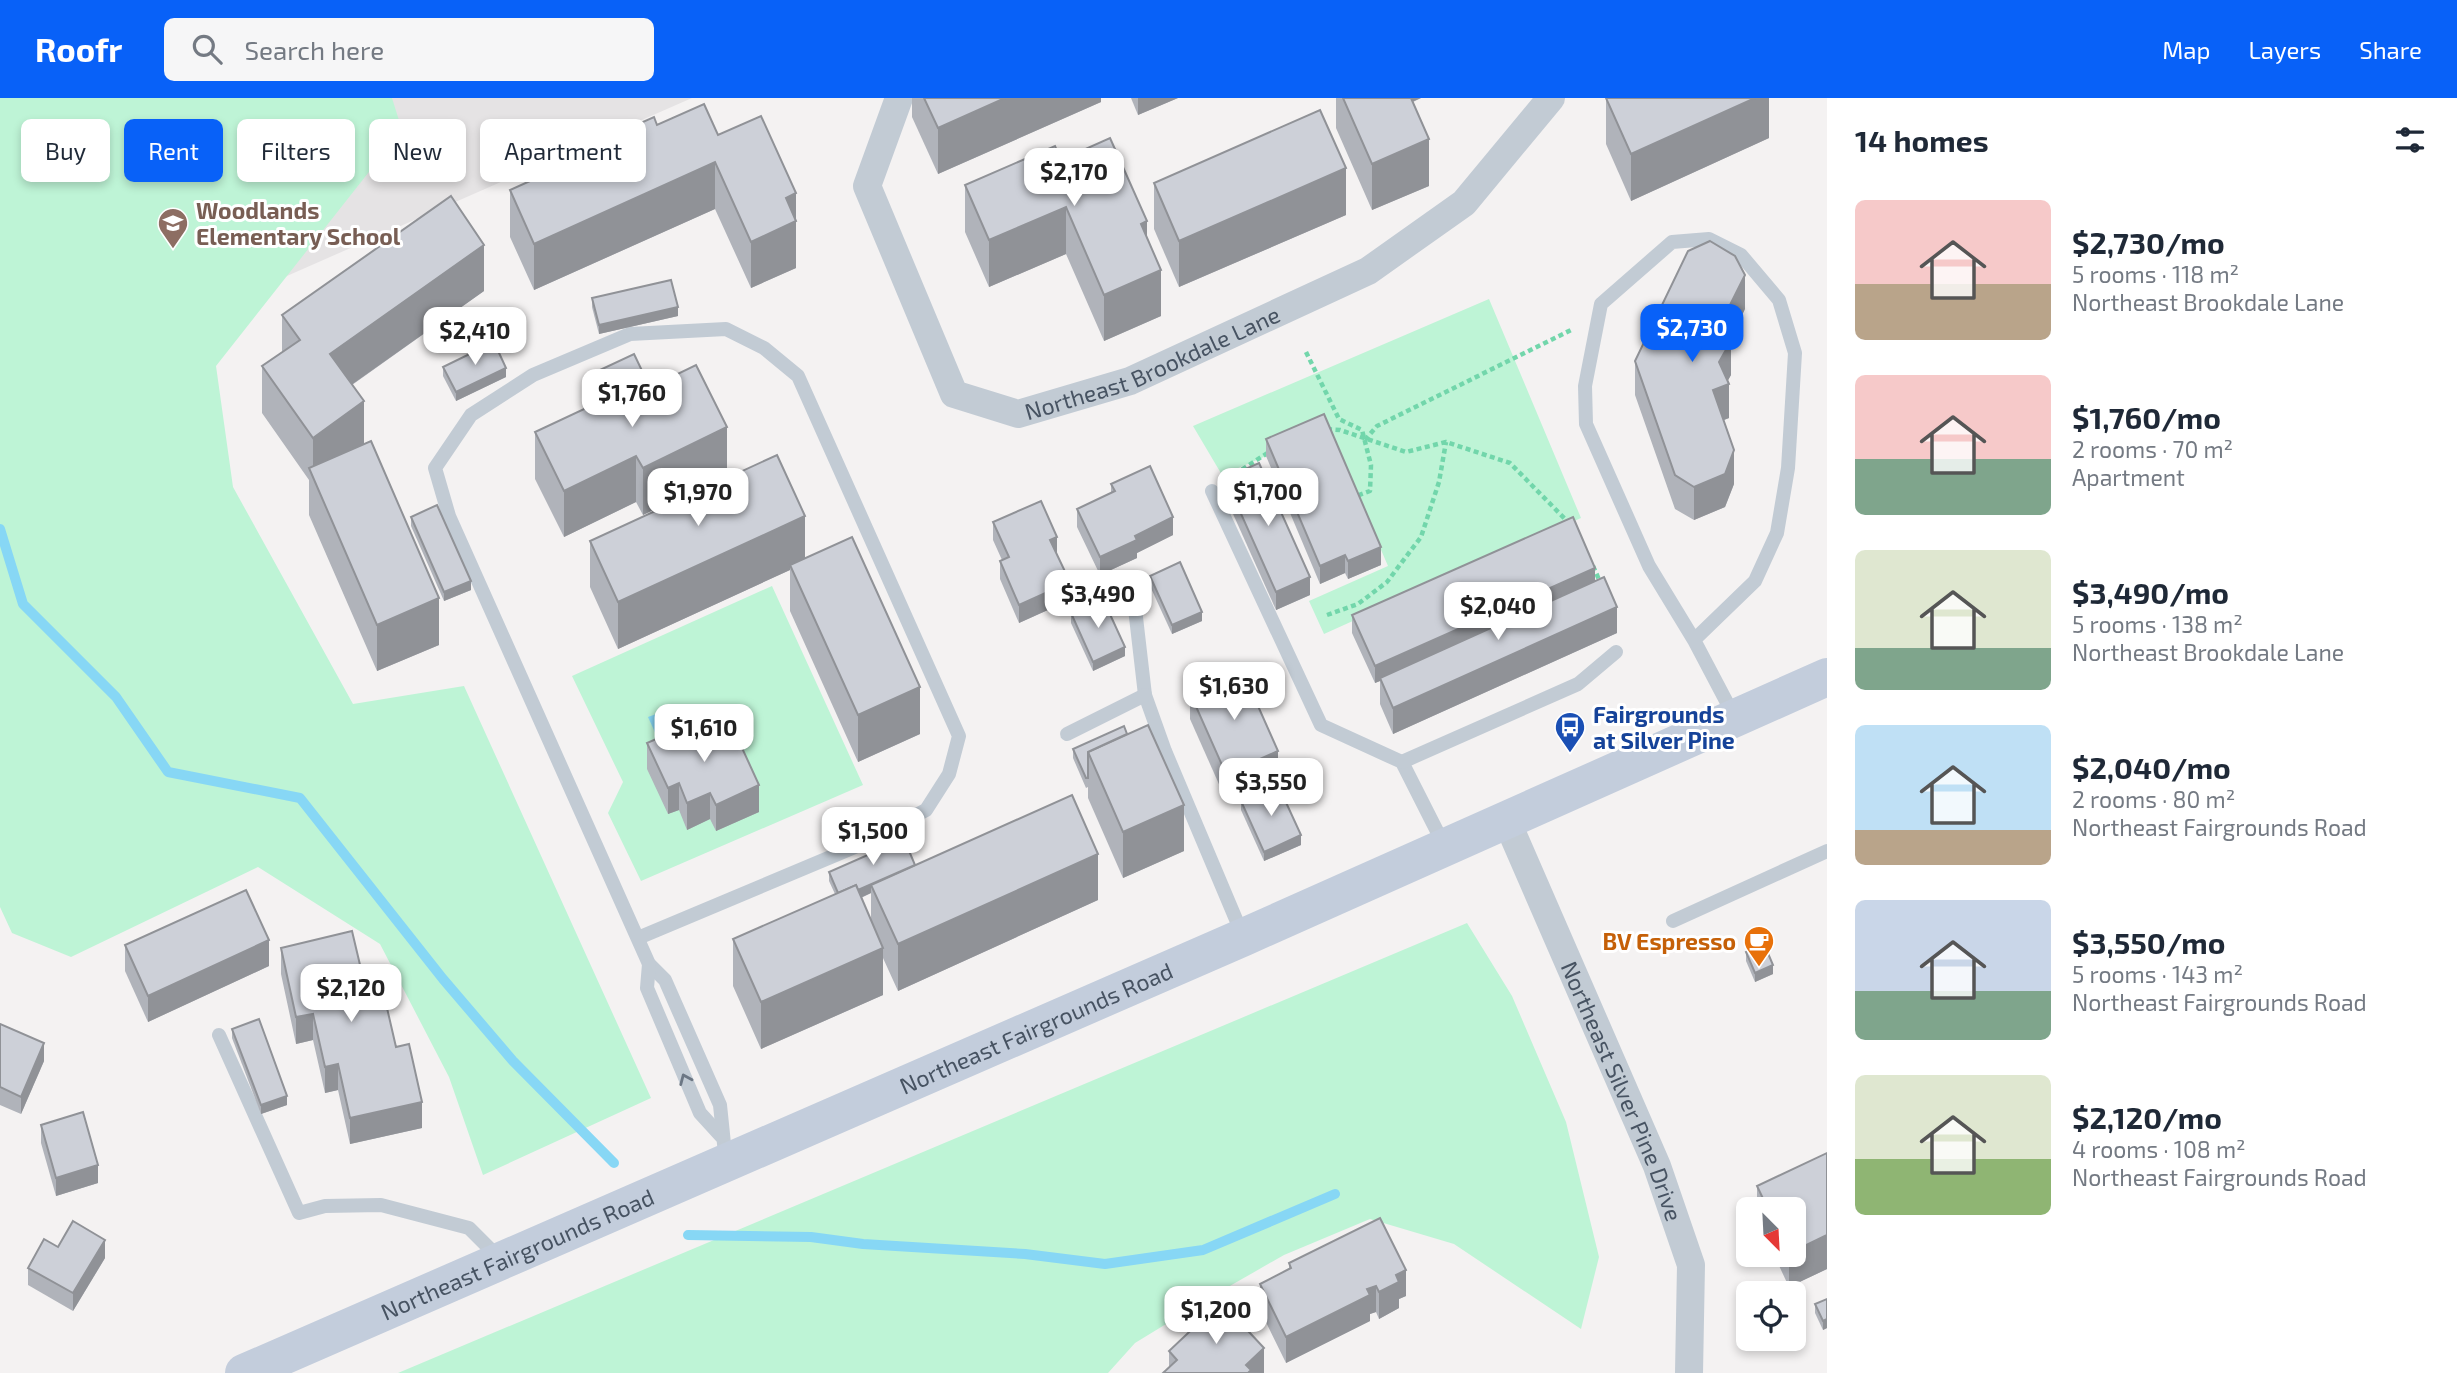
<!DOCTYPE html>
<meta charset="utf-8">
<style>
body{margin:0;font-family:"Exo 2",sans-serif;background:#f6f6f7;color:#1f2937;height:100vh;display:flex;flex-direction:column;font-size:26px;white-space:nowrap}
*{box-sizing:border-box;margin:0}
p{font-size:23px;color:#747a83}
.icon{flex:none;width:38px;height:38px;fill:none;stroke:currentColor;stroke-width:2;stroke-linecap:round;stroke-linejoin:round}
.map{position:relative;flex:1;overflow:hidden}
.details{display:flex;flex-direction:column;background:#fff;width:630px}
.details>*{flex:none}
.guide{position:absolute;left:21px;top:21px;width:665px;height:63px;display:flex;gap:14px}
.needle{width:46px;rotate:156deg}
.fabs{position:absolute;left:1736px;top:1099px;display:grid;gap:14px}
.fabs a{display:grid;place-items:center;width:70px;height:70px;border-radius:10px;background:#fff;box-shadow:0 4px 10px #0003;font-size:35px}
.price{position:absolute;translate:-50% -60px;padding:0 16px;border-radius:14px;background:#fff;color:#222;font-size:23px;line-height:46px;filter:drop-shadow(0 2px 4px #0008)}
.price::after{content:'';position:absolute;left:50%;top:42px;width:21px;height:16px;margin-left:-10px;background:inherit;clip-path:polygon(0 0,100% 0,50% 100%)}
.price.selected{background:#0861f8;color:#fff}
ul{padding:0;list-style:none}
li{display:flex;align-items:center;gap:21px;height:175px;padding:0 28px}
li span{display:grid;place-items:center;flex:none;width:196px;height:140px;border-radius:10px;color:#555}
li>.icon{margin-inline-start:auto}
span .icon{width:84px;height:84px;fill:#fffc;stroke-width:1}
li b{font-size:30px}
h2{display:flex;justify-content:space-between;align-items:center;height:84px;padding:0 28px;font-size:30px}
.chip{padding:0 24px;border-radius:10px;background:#fff;box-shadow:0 4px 10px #0003;font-size:24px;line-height:63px}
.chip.selected{background:#0861f8;color:#fff}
header{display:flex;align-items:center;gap:42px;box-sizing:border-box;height:98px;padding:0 35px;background:#0861f8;color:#fff}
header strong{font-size:33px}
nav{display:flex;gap:38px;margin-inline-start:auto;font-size:24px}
.search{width:490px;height:63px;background:#f6f6f7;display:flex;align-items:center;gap:18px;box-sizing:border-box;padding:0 24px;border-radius:10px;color:#747a83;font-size:26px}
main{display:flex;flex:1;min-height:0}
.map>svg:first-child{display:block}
.education{fill:#e5e3e4}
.green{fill:#bef4d6}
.water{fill:#87d7f5}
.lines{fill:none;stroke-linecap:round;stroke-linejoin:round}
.stream{stroke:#87d7f5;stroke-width:10}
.path{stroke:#72d6ab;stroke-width:4.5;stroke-dasharray:5 3.5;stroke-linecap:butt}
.lane{stroke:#c2cbd4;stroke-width:14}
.street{stroke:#c2cbd4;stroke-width:28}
.secondary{stroke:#c3cddc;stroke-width:38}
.wall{fill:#b0b3ba;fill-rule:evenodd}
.shaded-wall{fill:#909297}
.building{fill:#cdd0d8;stroke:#909297;stroke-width:2}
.oneway{stroke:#6c7784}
.labels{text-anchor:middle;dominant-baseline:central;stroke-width:6;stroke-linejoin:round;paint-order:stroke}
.education-label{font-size:23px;font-weight:bold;fill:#785e54;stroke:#fff;text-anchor:start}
.street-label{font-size:23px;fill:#475362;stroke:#fff}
.transit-label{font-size:23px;font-weight:bold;fill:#164399;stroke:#fff;text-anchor:start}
.food-label{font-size:23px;font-weight:bold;fill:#c56008;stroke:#fff;text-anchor:end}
</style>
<header>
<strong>Roofr</strong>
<div class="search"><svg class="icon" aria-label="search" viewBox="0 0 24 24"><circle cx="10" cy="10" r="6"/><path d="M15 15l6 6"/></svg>Search here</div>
<nav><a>Map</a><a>Layers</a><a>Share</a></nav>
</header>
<main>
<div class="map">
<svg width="1827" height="1275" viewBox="0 0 1827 1275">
<rect width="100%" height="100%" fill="#f4f2f2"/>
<polygon class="education" points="0,0 692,0 0,304"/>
<g class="green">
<polygon points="0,0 392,0 402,32 216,268 233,389 353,606 464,588 651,1000 483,1077 449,979 380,846 258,769 71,859 12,835 0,809"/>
<polygon points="1489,201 1581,420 1324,536 1309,503 1388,468 1329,331 1222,377 1193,328"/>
<polygon points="772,488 863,687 641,783 608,715 623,684 572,578"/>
<polygon points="1467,825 1512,898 1566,1024 1599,1159 1581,1231 1454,1146 1370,1121 1284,1157 1207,1201 1135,1245 1108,1275 398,1275"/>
</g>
<polygon class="water" points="704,606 715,627 688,639 658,641 648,619 675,609"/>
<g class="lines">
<g class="stream">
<polyline points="0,431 23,506 116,599 168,674 300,700 443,881 513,963 614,1065"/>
<polyline points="688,1137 811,1139 863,1146 1025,1156 1105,1166 1203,1152 1335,1096"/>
</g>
<g class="path">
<polyline points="1306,254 1339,321 1362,332 1371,367 1370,393 1356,398"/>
<polyline points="1327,331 1340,332 1406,354 1446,344 1510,365 1569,425"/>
<polyline points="1365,342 1377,328 1573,231"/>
<polyline points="1235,376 1269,354"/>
<polyline points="1593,468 1601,486"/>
<polyline points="1327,517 1358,506 1387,484 1421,439 1439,384 1446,344"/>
</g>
<g class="lane">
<polyline points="1212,393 1321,627 1402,664 1444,747"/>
<polyline points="1134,502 1145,597 1165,653 1243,838"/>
<polyline points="1694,542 1755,483 1777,435 1788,370 1795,255 1779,202 1741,157 1709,141 1672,144 1601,206 1585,288 1586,326 1649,468 1694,542 1734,618"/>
<polyline points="1067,636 1145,597"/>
<polyline points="1402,664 1578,586 1616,554"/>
<polyline points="1673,823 1827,753"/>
<polyline points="638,840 857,748 926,712 949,676 959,638 798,278 764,250 726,231 630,236 533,277 471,317 435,370 449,418 649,866 665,882 720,1007 726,1065"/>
<polyline points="649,866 647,890 700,1015 721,1038"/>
<polyline points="219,937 299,1115 325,1108 381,1107 469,1130 499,1160"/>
</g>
<g class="street">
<path id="s1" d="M 899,0 L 867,88 L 954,296 L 1018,316 L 1130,283 L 1368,173 L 1464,105 L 1551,0"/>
<path id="s2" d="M 1506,721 L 1657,1068 L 1691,1167 L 1689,1275"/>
</g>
<path class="secondary" id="s3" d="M 244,1275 L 1244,839 L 1827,579"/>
</g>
<g class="wall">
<polygon points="912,0 1101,0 1101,4 938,76 912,19"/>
<polygon points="1131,0 1178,0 1138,17"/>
<polygon points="1336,0 1421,0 1413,4 1429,88 1372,112 1336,30"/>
<polygon points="1606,0 1769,0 1769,40 1631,103 1606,46"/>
<polygon points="657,27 718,37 796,95 796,170 751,190 715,111 534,192 510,139 510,92 618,44 618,35"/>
<polygon points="1061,62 1147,140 1161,218 1104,243 1066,156 989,189 965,134 965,87"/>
<polygon points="1154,85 1346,117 1179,189 1154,131"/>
<polygon points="484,193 352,287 364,346 439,547 377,573 309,417 309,382 262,315 262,268 282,254 282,217"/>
<polygon points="592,200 678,218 599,236 592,209"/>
<polygon points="1745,211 1729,243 1731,277 1727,283 1729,320 1724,322 1734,386 1725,409 1694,422 1675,411 1635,297 1635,263"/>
<polygon points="443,269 506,279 456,303 443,278"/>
<polygon points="585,279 646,290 619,303 727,376 643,417 636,404 564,439 535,381 535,334 594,306 585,288"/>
<polygon points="1266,341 1381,467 1348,481 1345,475 1320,486 1266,358"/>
<polygon points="1225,380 1310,497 1276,512 1225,398"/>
<polygon points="1111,386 1173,437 1137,455 1137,460 1100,477 1077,429 1077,411 1111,395"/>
<polygon points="411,419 471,492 444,503 411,428"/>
<polygon points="993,424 1057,457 1070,502 1019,525 1000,481 1000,463 1002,462 993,442"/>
<polygon points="590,443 805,460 920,636 858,664 790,513 790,472 618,551 590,489"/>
<polygon points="1150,478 1202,523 1172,536 1150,488"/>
<polygon points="1595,483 1617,535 1393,636 1380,606 1380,583 1375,585 1352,535 1352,517"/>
<polygon points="1071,515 1125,558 1093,573 1071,525"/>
<polygon points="1190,595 1278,679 1226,702 1190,621"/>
<polygon points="1124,628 1184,753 1123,780 1088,700 1088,689 1086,690 1073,660 1073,651"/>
<polygon points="647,645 696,645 759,714 716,733 710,721 687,732 679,712 668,716 647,671"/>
<polygon points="1241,703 1301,747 1264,763 1241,712"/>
<path d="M 915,768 L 1098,802 L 898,893 L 883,860 L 883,897 L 761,951 L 733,888 L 733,841 L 835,796 L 829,783 L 829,774 ZM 871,795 L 871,823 L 861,800 Z"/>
<polygon points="125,847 269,868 148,924 125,873"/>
<polygon points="281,850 396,949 422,1030 350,1046 338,992 325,995 313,942 296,946 281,876"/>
<polygon points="1746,854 1773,876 1755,884 1746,863"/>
<polygon points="0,926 44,963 21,1016 0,1007"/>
<polygon points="232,931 287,1007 261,1016 232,940"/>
<polygon points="41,1027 98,1085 56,1098 41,1045"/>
<polygon points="1827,1055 1827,1171 1789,1189 1774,1157 1794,1157 1794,1111 1757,1111 1757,1088"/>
<polygon points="1380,1120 1406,1198 1399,1201 1399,1210 1379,1221 1376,1214 1370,1216 1370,1223 1286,1265 1260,1212 1260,1186 1289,1171 1289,1165"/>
<polygon points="58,1149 105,1160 73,1213 28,1187 28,1170"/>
<polygon points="1827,1201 1827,1230 1823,1232 1815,1215 1815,1206"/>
<polygon points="1169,1253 1264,1275 1169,1269"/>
</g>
<g class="shaded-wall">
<polygon points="1005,0 1101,0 1101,4 938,76 938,30"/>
<polygon points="1138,0 1178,0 1138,17"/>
<polygon points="1395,0 1421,0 1395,11"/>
<polygon points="1755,0 1769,0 1769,40 1631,103 1631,56"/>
<polygon points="1429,41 1429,88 1372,112 1372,66"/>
<polygon points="715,64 715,111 534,192 534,146"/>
<polygon points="1346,70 1346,117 1179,189 1179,143"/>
<polygon points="796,95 796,170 751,190 751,144 786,100"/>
<polygon points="1066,109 1066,156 989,189 989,142"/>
<polygon points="1147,123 1147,170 1141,126"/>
<polygon points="484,147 484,193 330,302 330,256"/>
<polygon points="1161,172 1161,218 1104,243 1104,197"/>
<polygon points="1745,177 1745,211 1715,271 1715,237"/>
<polygon points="678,209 678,218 599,236 599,227"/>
<polygon points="1731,243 1731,277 1725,288 1729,286 1729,320 1713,326 1713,292 1719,264"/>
<polygon points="506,270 506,279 456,303 456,294"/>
<polygon points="646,281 646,290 598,313 598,304"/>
<polygon points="364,303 364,350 313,378 313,340"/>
<polygon points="727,329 727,376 643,417 643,370"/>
<polygon points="1734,352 1734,386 1725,409 1694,422 1694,389"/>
<polygon points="636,358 636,404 564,439 564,393"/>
<polygon points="805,418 805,465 790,467 790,472 618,551 618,504"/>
<polygon points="1173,419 1173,437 1137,455 1137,460 1100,477 1100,459 1135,438"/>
<polygon points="1057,439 1057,457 1050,442"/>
<polygon points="1381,449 1381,467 1348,481 1348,463"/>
<polygon points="1345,457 1345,475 1320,486 1320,468"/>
<polygon points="1595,470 1595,488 1380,580 1380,583 1375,585 1375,568"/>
<polygon points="1310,479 1310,497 1276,512 1276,494"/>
<polygon points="471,483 471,492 444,503 444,494"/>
<polygon points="1070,484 1070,502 1019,525 1019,507"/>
<polygon points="439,500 439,547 377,573 377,527"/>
<polygon points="1617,509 1617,535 1393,636 1393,610"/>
<polygon points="1202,514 1202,523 1172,536 1172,527"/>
<polygon points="1125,549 1125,558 1093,573 1093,564"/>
<polygon points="920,589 920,636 858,664 858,617"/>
<polygon points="1278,653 1278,679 1226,702 1226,676"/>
<polygon points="679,685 679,712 668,716 668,690"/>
<polygon points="759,687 759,714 716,733 716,707"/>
<polygon points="710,695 710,721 687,732 687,705"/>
<polygon points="1184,707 1184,753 1123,780 1123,734"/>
<polygon points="1301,737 1301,747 1264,763 1264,754"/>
<polygon points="1098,756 1098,802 898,893 898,846"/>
<polygon points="915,767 871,787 871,795 840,809 840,800"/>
<polygon points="269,842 269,868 148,924 148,898"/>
<polygon points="883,850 883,897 761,951 761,904"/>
<polygon points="1773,867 1773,876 1755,884 1755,875"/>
<polygon points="313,916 313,942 296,946 296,919"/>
<polygon points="44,945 44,963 21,1016 21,999"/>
<polygon points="338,966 338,992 325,995 325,969"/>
<polygon points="287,998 287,1007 261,1016 261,1007"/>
<polygon points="422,1004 422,1030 350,1046 350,1020"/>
<polygon points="98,1067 98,1085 56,1098 56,1080"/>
<polygon points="1827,1137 1827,1171 1789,1189 1789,1157 1794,1157 1794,1153"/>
<polygon points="105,1142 105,1160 73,1213 73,1195"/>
<polygon points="1406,1172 1406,1198 1399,1201 1399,1210 1379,1221 1379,1194 1396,1177"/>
<polygon points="1376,1188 1376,1214 1370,1216 1370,1223 1286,1265 1286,1239 1367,1191"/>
<polygon points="1827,1221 1827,1230 1823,1232 1823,1223"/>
<polygon points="1264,1250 1264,1275 1246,1275 1246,1267"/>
</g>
<g class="building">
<polygon points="924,0 1005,0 938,30"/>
<polygon points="1343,0 1411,0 1429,41 1372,66"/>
<polygon points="1606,0 1755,0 1631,56"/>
<polygon points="704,6 718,37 761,18 796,95 786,100 796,123 751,144 715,64 534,146 510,92 621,42 618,35 654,19 657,27"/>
<polygon points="1320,12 1346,70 1179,143 1154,85"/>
<polygon points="1110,40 1147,123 1141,126 1161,172 1104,197 1066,109 989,142 965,87 1055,48 1061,62"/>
<polygon points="451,98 484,147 330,256 364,303 313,340 262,268 300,242 282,217"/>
<polygon points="1710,143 1735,158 1745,177 1715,237 1731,243 1719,264 1729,286 1713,292 1734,352 1725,376 1694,389 1675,377 1635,263 1688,153"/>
<polygon points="671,182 678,209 599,227 592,200"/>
<polygon points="494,244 506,270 456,294 443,269"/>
<polygon points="634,256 646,281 598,304 585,279"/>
<polygon points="696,267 727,329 643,370 636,358 564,393 535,334 616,296 620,304"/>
<polygon points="1324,316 1381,449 1348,463 1345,457 1320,468 1266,341"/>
<polygon points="371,343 439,500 377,527 309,370"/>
<polygon points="777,357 805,418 618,504 590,443"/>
<polygon points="1259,365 1310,479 1276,494 1225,380"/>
<polygon points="1150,368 1173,419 1135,438 1137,442 1100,459 1077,411 1115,393 1111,386"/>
<polygon points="1041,403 1057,439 1050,442 1070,484 1019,507 1000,463 1009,459 993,424"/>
<polygon points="437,407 471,483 444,494 411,419"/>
<polygon points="1573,419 1595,470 1375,568 1352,517"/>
<polygon points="852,439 920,589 858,617 790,467"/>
<polygon points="1180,464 1202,514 1172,527 1150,478"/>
<polygon points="1604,479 1617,509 1393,610 1380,580"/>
<polygon points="1103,501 1125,549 1093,564 1071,515"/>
<polygon points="1242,572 1278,653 1226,676 1190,595"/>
<polygon points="688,627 696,645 732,628 759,687 716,707 710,695 687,705 679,685 668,690 647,645"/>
<polygon points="1148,627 1184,707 1123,734 1088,654"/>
<polygon points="1124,628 1127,636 1088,654 1088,680 1086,680 1073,651"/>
<polygon points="1278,687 1301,737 1264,754 1241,703"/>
<polygon points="1072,697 1098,756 898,846 871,787"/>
<polygon points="904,741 915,767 858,792 856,787 838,795 829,774"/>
<polygon points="856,787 883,850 761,904 733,841"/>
<polygon points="246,792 269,842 148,898 125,847"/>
<polygon points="352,833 365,888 381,884 396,949 409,946 422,1004 350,1020 338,966 325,969 313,916 296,919 281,850"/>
<polygon points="1764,846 1773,867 1755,875 1746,854"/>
<polygon points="259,921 287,998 261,1007 232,931"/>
<polygon points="0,926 44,945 21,999 0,989"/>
<polygon points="83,1014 98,1067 56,1080 41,1027"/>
<polygon points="1827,1055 1827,1137 1794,1153 1794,1111 1768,1111 1757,1088"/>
<polygon points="1380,1120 1406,1172 1396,1177 1399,1184 1379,1194 1376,1188 1367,1191 1370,1197 1286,1239 1260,1186 1291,1170 1289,1165"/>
<polygon points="73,1123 105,1142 73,1195 28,1170 44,1141 58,1149"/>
<polygon points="1827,1201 1827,1221 1823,1223 1815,1206"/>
<polygon points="1221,1204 1264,1250 1246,1267 1251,1272 1248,1275 1163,1275 1177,1262 1169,1253"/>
</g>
<defs><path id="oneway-chevron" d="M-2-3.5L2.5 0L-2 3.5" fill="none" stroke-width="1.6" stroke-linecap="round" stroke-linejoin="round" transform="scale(1.75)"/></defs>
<use class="oneway" href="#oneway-chevron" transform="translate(685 981) rotate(-113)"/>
<defs>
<g id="school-pin" transform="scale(1.575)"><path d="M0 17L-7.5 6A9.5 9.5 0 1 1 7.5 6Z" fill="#8d6e63" stroke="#fff"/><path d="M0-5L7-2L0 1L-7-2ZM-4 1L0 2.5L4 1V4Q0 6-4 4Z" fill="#fff"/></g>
<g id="bus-pin" transform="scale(1.575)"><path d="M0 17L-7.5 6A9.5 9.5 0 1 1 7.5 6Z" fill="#1a4fb4" stroke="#fff"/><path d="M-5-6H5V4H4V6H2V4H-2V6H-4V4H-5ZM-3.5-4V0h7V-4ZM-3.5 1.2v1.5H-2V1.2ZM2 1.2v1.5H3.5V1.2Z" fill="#fff"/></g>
<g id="cafe-pin" transform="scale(1.575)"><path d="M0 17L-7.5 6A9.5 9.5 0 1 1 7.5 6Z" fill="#e8710a" stroke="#fff"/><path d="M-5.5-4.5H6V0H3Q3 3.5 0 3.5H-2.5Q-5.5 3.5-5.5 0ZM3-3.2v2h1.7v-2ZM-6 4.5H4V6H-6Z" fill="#fff"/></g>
</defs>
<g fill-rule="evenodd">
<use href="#school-pin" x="173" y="125"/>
<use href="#bus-pin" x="1570" y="629"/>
<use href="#cafe-pin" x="1759" y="843"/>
</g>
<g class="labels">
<g class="education-label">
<text x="196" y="112">Woodlands<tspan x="196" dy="26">Elementary School</tspan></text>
</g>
<g class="street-label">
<text stroke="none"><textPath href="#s1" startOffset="530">Northeast Brookdale Lane</textPath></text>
<text stroke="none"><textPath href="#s3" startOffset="864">Northeast Fairgrounds Road</textPath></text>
<text stroke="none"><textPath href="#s2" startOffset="296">Northeast Silver Pine Drive</textPath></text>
<text stroke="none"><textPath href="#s3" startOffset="298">Northeast Fairgrounds Road</textPath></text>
</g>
<g class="transit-label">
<text x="1593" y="616">Fairgrounds<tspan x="1593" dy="26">at Silver Pine</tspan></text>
</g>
<g class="food-label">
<text x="1736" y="843">BV Espresso</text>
</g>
</g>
</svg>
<div class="fabs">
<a><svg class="needle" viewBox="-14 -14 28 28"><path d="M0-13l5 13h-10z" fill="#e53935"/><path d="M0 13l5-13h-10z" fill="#747a83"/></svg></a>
<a><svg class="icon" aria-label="locate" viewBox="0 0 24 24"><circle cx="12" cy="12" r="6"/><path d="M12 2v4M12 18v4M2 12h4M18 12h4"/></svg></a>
</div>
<b class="price" style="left:1074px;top:110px">$2,170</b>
<b class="price selected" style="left:1692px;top:266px">$2,730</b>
<b class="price" style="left:475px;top:269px">$2,410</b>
<b class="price" style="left:632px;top:331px">$1,760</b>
<b class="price" style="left:698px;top:430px">$1,970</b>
<b class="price" style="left:1268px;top:430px">$1,700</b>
<b class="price" style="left:1098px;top:532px">$3,490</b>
<b class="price" style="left:1498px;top:544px">$2,040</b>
<b class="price" style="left:1234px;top:624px">$1,630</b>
<b class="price" style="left:704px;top:666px">$1,610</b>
<b class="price" style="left:1271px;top:720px">$3,550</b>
<b class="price" style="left:873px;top:769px">$1,500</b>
<b class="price" style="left:351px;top:926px">$2,120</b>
<b class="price" style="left:1216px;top:1248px">$1,200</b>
<div class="guide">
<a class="chip">Buy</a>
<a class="chip selected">Rent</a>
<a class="chip">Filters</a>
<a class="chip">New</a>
<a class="chip">Apartment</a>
</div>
</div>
<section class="details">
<h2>14 homes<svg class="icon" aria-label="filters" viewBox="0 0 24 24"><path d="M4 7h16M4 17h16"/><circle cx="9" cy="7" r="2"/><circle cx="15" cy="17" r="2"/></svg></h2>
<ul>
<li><span style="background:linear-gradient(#f6c9c9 60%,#b9a48a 0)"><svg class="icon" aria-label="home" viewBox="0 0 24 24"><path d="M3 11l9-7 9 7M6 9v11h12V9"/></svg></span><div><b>$2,730/mo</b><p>5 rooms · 118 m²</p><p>Northeast Brookdale Lane</p></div></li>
<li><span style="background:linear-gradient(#f6c9c9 60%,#7fa58c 0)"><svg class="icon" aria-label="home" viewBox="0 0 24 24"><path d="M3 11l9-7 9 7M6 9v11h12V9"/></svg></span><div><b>$1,760/mo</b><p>2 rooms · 70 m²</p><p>Apartment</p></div></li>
<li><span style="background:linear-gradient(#dfe7d0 70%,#7fa58c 0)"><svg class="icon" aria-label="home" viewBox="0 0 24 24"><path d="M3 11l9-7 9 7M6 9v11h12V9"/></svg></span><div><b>$3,490/mo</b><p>5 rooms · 138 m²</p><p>Northeast Brookdale Lane</p></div></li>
<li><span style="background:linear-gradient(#bfe0f5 75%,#b9a48a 0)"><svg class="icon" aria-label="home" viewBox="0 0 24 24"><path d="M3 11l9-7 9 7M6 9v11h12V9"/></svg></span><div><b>$2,040/mo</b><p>2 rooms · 80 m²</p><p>Northeast Fairgrounds Road</p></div></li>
<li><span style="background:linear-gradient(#c9d6e8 65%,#7fa58c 0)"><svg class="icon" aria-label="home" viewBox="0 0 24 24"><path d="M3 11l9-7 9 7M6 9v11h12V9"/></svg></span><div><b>$3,550/mo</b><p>5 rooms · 143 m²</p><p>Northeast Fairgrounds Road</p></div></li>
<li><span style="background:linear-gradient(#dfe7d0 60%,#8fb573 0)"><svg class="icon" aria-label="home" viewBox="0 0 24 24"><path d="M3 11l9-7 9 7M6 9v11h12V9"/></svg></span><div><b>$2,120/mo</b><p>4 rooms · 108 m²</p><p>Northeast Fairgrounds Road</p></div></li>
</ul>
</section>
</main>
